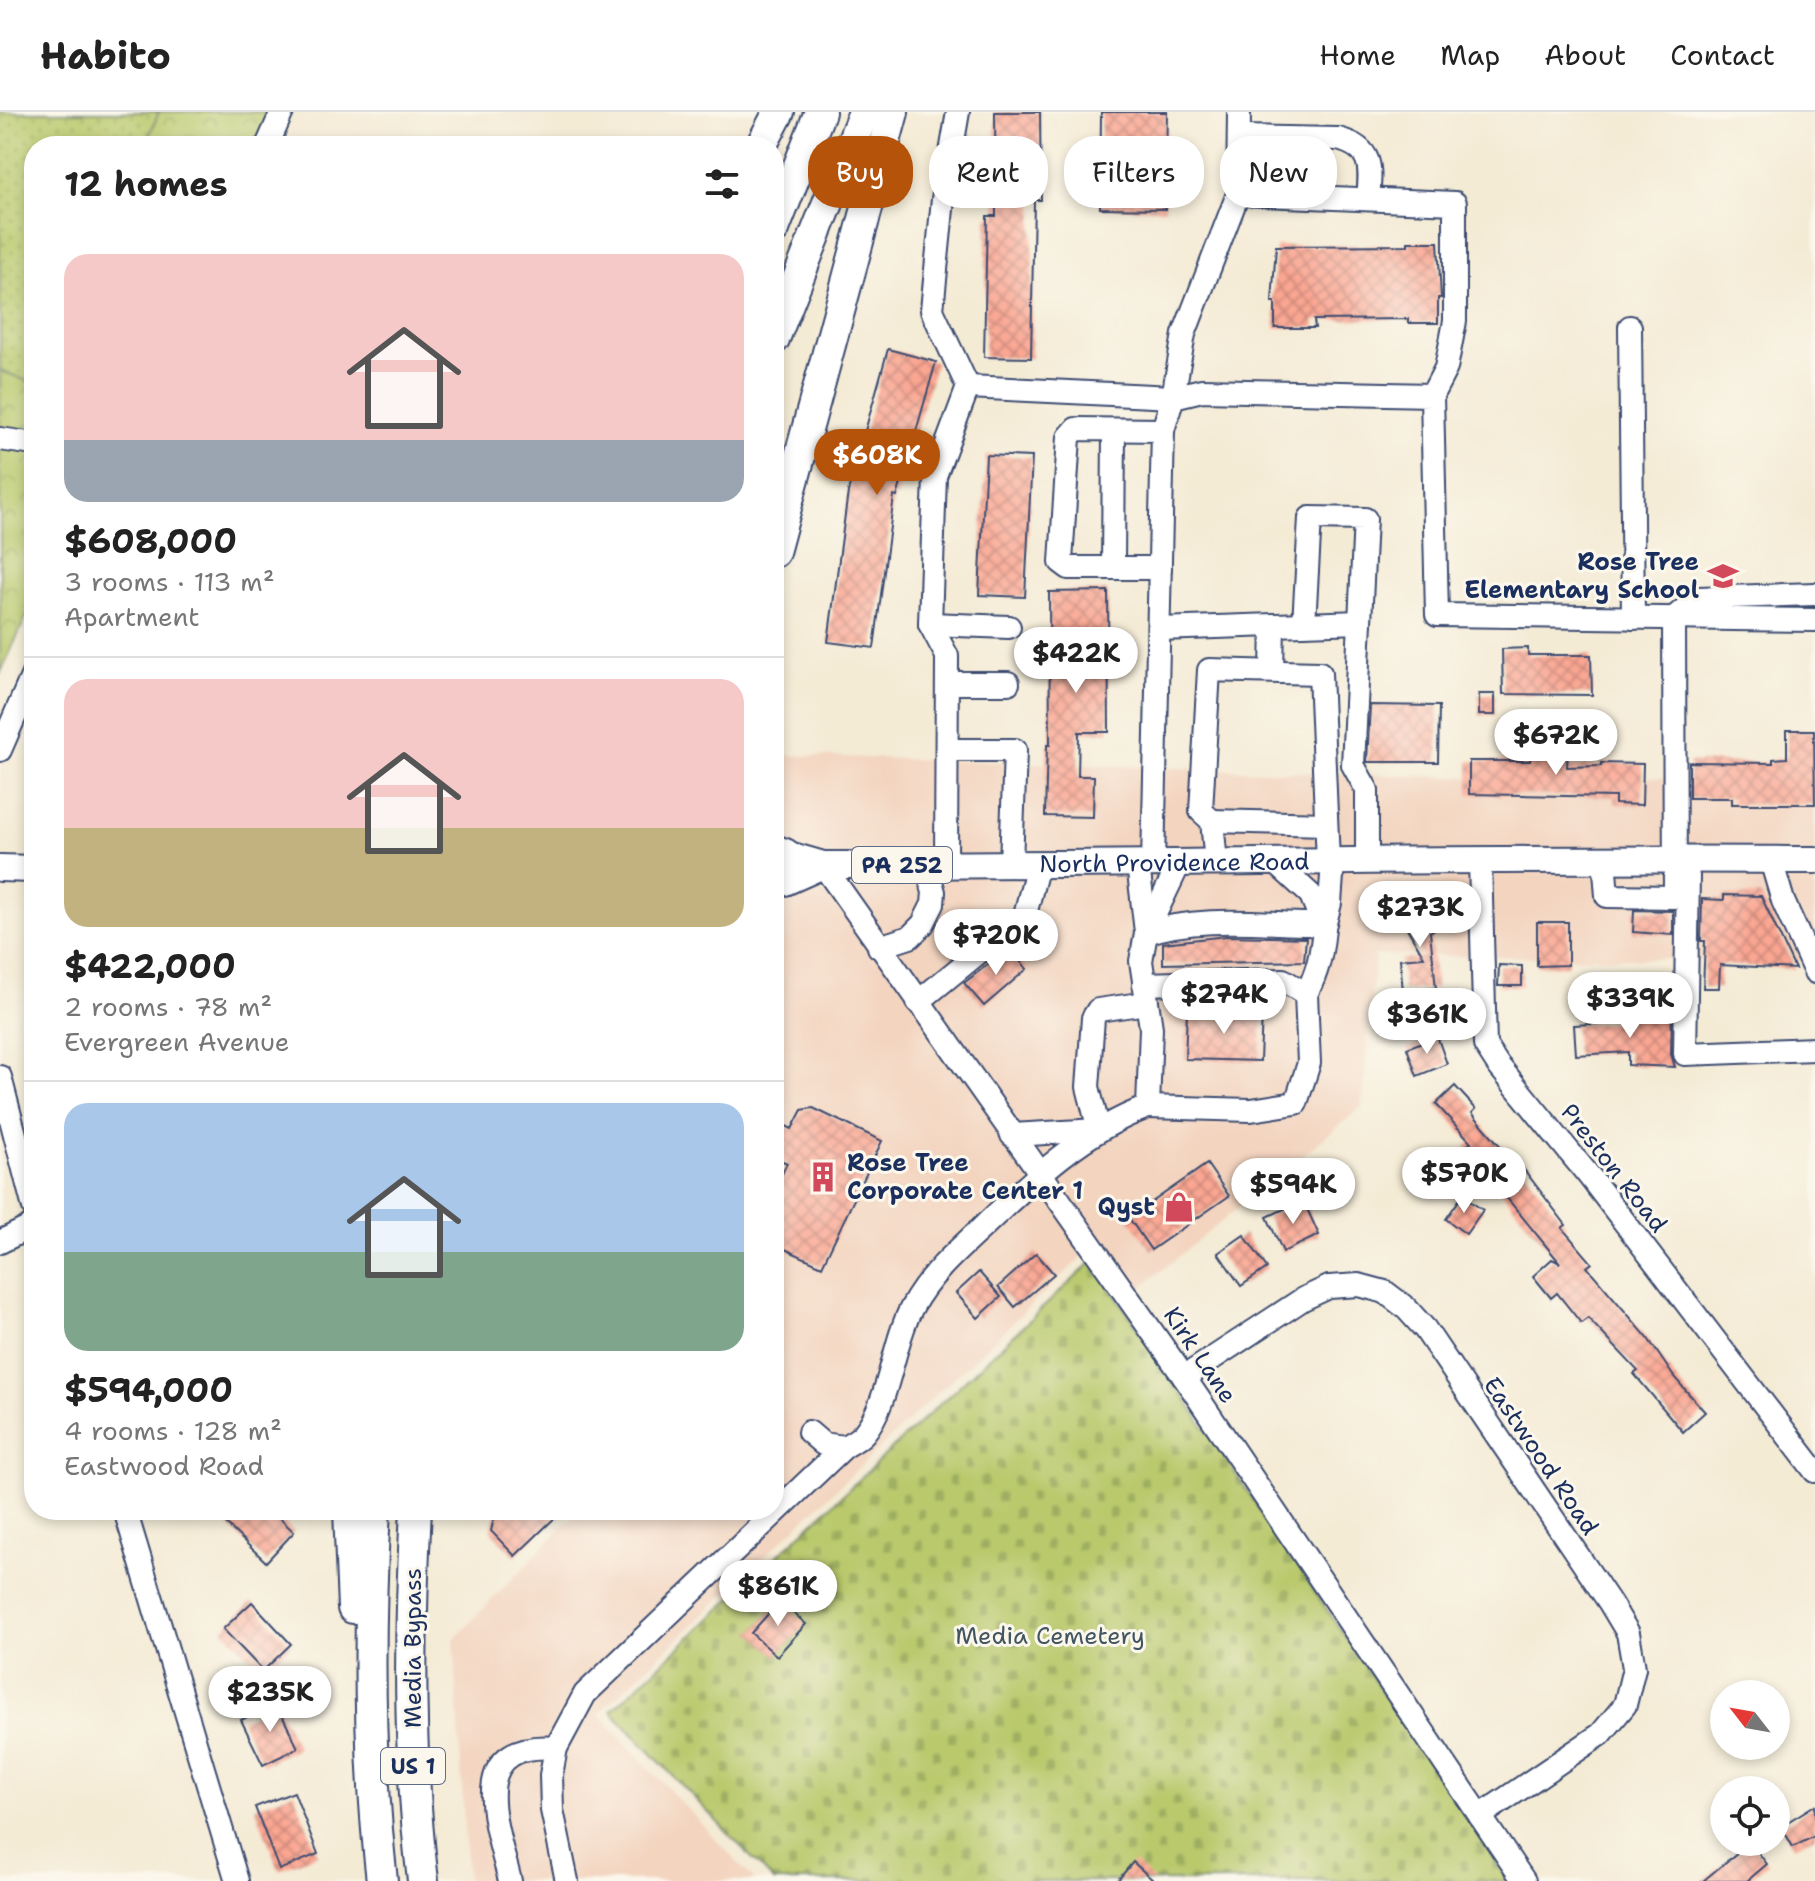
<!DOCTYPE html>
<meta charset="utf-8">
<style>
body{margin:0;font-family:"Shantell Sans",sans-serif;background:#f6f6f6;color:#222;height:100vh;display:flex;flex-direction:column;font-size:30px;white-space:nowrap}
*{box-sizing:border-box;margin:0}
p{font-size:26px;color:#767676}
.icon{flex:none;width:44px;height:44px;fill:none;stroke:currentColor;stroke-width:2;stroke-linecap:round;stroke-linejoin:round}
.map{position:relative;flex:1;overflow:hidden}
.details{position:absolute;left:24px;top:24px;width:760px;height:1384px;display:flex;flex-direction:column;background:#fff;border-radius:32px;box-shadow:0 4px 12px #0003}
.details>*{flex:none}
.banner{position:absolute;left:808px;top:24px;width:760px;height:72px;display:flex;gap:16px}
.needle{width:52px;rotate:301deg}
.tools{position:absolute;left:1710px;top:1568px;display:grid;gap:16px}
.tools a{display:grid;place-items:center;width:80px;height:80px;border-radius:50%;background:#fff;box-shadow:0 4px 12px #0003;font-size:40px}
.price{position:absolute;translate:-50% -68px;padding:0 18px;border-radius:28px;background:#fff;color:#222;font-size:26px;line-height:52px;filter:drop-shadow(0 2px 4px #0008)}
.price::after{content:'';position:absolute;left:50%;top:48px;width:24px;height:18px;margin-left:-12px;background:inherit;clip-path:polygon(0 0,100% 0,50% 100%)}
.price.on{background:#b45309;color:#fff}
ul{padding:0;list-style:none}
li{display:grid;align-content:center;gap:16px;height:424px;padding:0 40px}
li+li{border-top:2px solid #e0e0e0}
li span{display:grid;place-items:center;height:248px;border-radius:24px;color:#555}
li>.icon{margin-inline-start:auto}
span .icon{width:144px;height:144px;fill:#fffc;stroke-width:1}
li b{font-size:34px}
h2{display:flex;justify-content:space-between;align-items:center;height:96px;padding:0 40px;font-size:34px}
.pill{padding:0 28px;border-radius:32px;background:#fff;box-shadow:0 4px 12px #0003;font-size:28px;line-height:72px}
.pill.on{background:#b45309;color:#fff}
header{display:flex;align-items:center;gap:48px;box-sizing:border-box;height:112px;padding:0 40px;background:#fff;border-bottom:2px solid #e0e0e0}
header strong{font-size:38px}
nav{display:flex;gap:44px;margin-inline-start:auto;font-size:28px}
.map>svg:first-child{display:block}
.built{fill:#f3d4bf}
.cemetery{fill:url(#cemetery-stones);stroke:#6a7c65;stroke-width:2}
.park{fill:url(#park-crowns);stroke:#6a7c65;stroke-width:2}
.garden{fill:url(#garden-dots);stroke:#6a7c65;stroke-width:2}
.building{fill:url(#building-cross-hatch)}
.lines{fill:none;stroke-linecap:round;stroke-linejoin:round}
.minor-casing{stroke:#3c4b70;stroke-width:26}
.major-casing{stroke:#3c4b70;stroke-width:30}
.highway-casing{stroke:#3c4b70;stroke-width:34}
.minor{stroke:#fff;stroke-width:22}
.major{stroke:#fff;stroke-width:26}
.highway{stroke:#fff;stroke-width:30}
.labels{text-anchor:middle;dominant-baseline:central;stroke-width:6;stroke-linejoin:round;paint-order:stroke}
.shield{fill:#fbf7ec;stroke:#5e6b89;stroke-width:2}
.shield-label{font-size:22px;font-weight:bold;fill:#1b2f5e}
.poi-label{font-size:24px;font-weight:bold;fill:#1b2f5e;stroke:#fbf7ec;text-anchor:end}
.street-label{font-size:24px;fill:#1b2f5e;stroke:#fbf7ec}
.park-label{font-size:24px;fill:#425662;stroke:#fbf7ec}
</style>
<header>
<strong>Habito</strong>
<nav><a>Home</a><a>Map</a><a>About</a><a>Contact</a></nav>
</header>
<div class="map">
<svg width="1815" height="1769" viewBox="0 0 1815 1769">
<defs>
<pattern id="cemetery-stones" width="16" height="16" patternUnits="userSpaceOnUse" patternTransform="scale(2)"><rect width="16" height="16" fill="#b9c96c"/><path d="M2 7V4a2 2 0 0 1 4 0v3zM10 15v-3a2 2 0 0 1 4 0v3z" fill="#9ead60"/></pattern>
<pattern id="park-crowns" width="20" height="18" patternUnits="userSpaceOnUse" patternTransform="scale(2)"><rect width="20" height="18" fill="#b9c96c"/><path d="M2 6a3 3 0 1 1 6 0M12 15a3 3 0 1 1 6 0" fill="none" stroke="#9ead60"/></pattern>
<pattern id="garden-dots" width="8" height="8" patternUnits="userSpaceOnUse" patternTransform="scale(2)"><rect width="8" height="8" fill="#b9c96c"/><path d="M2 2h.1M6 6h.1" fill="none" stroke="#9ead60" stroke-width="1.8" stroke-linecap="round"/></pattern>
<pattern id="building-cross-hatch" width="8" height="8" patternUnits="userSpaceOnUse" patternTransform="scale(2)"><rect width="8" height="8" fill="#fba692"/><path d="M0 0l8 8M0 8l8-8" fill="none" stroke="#ca887a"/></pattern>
</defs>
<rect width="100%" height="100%" fill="#fbf7ec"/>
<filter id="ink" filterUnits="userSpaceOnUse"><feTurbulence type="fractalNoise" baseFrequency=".0125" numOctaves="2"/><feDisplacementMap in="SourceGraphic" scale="16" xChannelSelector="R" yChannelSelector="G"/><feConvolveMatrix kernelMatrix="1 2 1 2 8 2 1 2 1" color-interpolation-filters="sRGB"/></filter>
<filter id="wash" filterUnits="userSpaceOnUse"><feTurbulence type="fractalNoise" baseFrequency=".006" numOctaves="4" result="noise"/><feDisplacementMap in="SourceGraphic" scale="32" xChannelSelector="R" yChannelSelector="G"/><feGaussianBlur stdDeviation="1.8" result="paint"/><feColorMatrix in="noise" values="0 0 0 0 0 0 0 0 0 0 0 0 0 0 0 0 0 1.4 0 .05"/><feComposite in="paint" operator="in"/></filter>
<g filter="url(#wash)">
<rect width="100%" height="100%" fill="#f4ebd5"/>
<polygon class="built" points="782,643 1451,665 1815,666 1815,849 1375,843 1362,995 1135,1180 1086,1141 598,1602 755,1769 467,1769 454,1527 579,1398 774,1398 774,659"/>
<polygon class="cemetery" points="1094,1148 1115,1182 1509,1769 774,1769 611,1599"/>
<polygon class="park" points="0,0 272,0 255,34 34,34 34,488 0,562"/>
<polygon class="garden" points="0,0 159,0 145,34 34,34 34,272 0,258"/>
<g id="blocks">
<g class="building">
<polygon points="995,0 1040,0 1041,88 1034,88 1031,246 984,245 987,104 996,104"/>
<polygon points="1101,0 1167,0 1165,97 1100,96"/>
<polygon points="1408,130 1438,130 1441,186 1438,186 1438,211 1408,211 1408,207 1314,208 1315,216 1275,216 1275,190 1272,190 1276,134 1408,133"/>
<polygon points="888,237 936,250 897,385 894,384 874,536 828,530 848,380"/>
<polygon points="986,343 1032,345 1025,485 979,483"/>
<polygon points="1108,479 1109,620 1079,620 1078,664 1094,664 1093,705 1045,704 1047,633 1050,633 1049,480"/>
<polygon points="1528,536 1528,543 1591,543 1592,583 1503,582 1502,537"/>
<rect x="1479" y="582" width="16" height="21"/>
<polygon points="1370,593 1439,594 1438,650 1367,650"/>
<polygon points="1787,618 1814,618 1815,692 1732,692 1732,686 1689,686 1689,650 1773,651 1773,647 1787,646"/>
<polygon points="1532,623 1548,623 1548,636 1568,637 1567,655 1601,654 1601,651 1643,652 1642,693 1615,692 1615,685 1469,682 1469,649 1530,649"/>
<polygon points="1724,783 1761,784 1795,857 1720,853 1719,876 1703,876 1705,829 1701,829 1702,787 1724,788"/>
<polygon points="1426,789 1440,814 1430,820 1436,876 1403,879 1400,847 1424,845 1400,804"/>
<polygon points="1634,798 1673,799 1673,823 1633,820"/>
<polygon points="1537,810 1568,810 1568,853 1537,854"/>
<polygon points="1227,824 1306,826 1304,849 1163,852 1163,831"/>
<polygon points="1009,836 1027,857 984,894 964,871"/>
<polygon points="1499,853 1522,854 1522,874 1498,874"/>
<polygon points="1187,899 1262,901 1260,949 1185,947"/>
<polygon points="1630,902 1672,904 1671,942 1675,955 1628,953 1628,940 1576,943 1574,913 1629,910"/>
<polygon points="1437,924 1447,952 1417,964 1407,936"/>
<polygon points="1455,974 1476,997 1472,1001 1520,1057 1522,1055 1566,1113 1562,1116 1592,1151 1587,1155 1647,1225 1674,1265 1705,1300 1683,1320 1634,1262 1638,1259 1588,1206 1581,1211 1557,1181 1551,1186 1533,1164 1552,1147 1560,1151 1497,1074 1500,1073 1466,1035 1471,1030 1436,992"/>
<polygon points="813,996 882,1029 822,1154 774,1132 774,1079 787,1051 774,1045 774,1008 792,1017 802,998"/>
<polygon points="1207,1052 1229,1084 1151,1138 1129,1106"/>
<polygon points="1462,1084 1483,1098 1466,1122 1446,1107"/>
<polygon points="1303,1088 1319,1123 1283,1140 1267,1105"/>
<polygon points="1244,1123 1267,1156 1241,1174 1218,1141"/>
<polygon points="1036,1141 1054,1162 1015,1195 998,1175"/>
<polygon points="979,1160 1001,1185 978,1206 956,1181"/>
<polygon points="234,1398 271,1398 294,1420 266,1450 223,1409"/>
<polygon points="496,1398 563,1398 515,1444 491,1419"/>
<polygon points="780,1489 806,1512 777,1544 751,1521"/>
<polygon points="252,1490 291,1532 263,1559 223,1517"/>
<polygon points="276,1591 298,1636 263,1653 241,1608"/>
<polygon points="294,1680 318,1742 279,1758 255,1695"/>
<polygon points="1815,1693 1815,1724 1793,1735 1781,1714"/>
<polygon points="1750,1730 1767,1752 1747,1769 1703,1769"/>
<polygon points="1133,1750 1154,1769 1117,1769"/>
</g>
</g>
</g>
<g filter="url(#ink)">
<use href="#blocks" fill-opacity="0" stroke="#3c4b70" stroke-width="2"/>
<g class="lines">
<g class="minor-casing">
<g id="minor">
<path d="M 1239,25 L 1338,27 C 1373,36 1371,55 1368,87"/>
<polyline points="267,34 282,0"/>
<polyline points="1238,82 1455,91 1455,209 1446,256 1432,283"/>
<polyline points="1630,215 1633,506"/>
<polyline points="968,275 1173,285 1184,222 1238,82 1239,0"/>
<polyline points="0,327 34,332"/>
<polyline points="1113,456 1114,318"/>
<polyline points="1160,456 1069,456 1061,450 1069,325 1076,317 1163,318"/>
<polyline points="1674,506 1698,486 1815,482"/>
<polyline points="930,512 1009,515"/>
<polyline points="1304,512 1310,406 1365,407 1360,510"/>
<polyline points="1159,517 1360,510 1353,653 1367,678 1367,749"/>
<polyline points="1272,559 1273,513"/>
<polyline points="947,571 1008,571"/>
<polyline points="0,638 34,560"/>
<polyline points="947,638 1015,638 1011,753"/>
<polyline points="1212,709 1326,712"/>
<polyline points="1604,746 1607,784 1675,785 1674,506"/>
<polyline points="1480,748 1485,933 1498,953 1590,1065 1815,1359"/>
<polyline points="1771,748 1783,789 1815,860"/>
<polyline points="1216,751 1212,709 1201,699 1209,558 1320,561 1328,750"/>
<polyline points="1276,751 1311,783 1324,815 1330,791 1333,750"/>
<polyline points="1138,752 1146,820"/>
<polyline points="1153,752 1163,318 1173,285 1202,278 1432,283 1437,503 1815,508"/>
<polyline points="823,753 1184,1265 1524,1769"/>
<polyline points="946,753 947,544 930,512 935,364 968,275 932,198 943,87 958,0"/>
<polyline points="1688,764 1685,942 1815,937"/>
<path d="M 1146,821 C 1197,804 1256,811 1309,812 L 1324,815 C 1322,840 1318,860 1306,882"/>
<polyline points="879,835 910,825 923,812 933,792 934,780 926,753"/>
<polyline points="1144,872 1283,868 1306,882 1309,951 1296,991 1251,998 1148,995"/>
<polyline points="918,890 994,828 1022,814 1038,753"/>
<polyline points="0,965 34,1096"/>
<polyline points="1099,1018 1088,975 1093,906 1098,898 1147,891"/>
<polyline points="1012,1023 1098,1018"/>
<polyline points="0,1130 34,1113"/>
<polyline points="1184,1265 1303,1187 1329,1175 1359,1173 1385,1180 1406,1196 1425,1217 1610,1491 1628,1521 1634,1556 1625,1593 1601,1622 1480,1704"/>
<path d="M 809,1320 L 823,1332 L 844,1335 C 851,1331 859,1327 864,1321 C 890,1290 892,1232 912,1195 C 930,1162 958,1138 985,1113 C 1033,1067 1084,1018 1148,995 L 1151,916 L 1141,849 L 1146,821 L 1179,752"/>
<polyline points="125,1398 237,1769"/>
<path d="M 510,1769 C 497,1716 462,1628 556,1636"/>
<polyline points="567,1769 552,1698 551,1663 556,1636 585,1582 844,1335"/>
</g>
</g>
<g class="major-casing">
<g id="major">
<path id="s1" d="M 774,743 L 785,742 L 823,753 C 1153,753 1484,745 1815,748"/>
<polyline points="0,756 34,757"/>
<polyline points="774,771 785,770 823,753"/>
</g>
</g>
<g class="highway-casing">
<g id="highway">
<polyline points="761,34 779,0"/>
<polyline points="774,117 820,0"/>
<polyline points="774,227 864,0"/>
<polyline points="774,440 893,0"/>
<polyline points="774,738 785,742"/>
<polyline points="349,1398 353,1496"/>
<path d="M 375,1398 C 368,1522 368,1646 382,1769"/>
<path d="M 416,1398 C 409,1522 408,1646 423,1769"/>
</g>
</g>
<use href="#minor" class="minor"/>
<use href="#major" class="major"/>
<use href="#highway" class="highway"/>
</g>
</g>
<defs>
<g id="school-bare" transform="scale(2.4)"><path d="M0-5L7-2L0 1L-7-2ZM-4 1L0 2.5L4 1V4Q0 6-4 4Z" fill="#d1495b" stroke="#fbf7ec" stroke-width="2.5" paint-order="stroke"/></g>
<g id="building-bare" transform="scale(2.4)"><path d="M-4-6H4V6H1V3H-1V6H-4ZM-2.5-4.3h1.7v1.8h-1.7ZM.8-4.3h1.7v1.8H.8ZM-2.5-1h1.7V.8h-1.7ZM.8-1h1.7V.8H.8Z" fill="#d1495b" stroke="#fbf7ec" stroke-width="2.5" paint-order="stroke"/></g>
<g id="shop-bare" transform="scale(2.4)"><path d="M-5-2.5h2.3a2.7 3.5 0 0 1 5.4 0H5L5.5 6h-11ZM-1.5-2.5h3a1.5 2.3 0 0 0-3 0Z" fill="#d1495b" stroke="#fbf7ec" stroke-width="2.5" paint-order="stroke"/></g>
</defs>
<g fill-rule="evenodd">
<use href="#school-bare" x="1723" y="464"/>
<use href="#building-bare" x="823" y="1065"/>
<use href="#shop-bare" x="1179" y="1095"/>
</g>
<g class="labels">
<g class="shield">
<rect x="852" y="735" width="100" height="36" rx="6"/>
<rect x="381" y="1636" width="64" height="36" rx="6"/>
</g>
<g class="shield-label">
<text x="902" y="753">PA 252</text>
<text x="413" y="1654">US 1</text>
</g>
<g class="poi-label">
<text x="1699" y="450">Rose Tree<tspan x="1699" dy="28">Elementary School</tspan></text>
<text x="847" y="1051" text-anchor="start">Rose Tree<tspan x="847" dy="28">Corporate Center 1</tspan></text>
<text x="1155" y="1095">Qyst</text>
</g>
<g class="street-label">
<text stroke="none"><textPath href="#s1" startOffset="402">North Providence Road</textPath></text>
<text transform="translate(1614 1056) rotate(52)">Preston Road</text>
<text transform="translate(1200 1243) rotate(56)">Kirk Lane</text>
<text transform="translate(1541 1344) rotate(56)">Eastwood Road</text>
<text transform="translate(413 1536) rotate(-90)">Media Bypass</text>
</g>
<g class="park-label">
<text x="1050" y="1524">Media Cemetery</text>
</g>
</g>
</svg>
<div class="tools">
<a><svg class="needle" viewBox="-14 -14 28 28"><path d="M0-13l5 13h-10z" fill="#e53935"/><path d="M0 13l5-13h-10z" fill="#767676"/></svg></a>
<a><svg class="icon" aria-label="locate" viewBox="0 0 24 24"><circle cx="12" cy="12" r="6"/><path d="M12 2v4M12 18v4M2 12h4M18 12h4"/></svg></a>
</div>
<b class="price on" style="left:877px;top:385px">$608K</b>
<b class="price" style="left:1076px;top:583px">$422K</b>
<b class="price" style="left:1556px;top:665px">$672K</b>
<b class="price" style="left:1420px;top:837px">$273K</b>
<b class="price" style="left:996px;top:865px">$720K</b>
<b class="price" style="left:1224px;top:924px">$274K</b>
<b class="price" style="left:1630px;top:928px">$339K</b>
<b class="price" style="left:1427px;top:944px">$361K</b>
<b class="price" style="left:1464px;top:1103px">$570K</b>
<b class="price" style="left:1293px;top:1114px">$594K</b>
<b class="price" style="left:778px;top:1516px">$861K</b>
<b class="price" style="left:270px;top:1622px">$235K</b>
<div class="banner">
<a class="pill on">Buy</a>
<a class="pill">Rent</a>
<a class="pill">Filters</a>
<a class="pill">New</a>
</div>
<section class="details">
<h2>12 homes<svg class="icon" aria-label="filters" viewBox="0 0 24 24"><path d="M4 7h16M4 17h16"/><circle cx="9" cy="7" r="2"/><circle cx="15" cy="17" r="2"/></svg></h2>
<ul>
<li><span style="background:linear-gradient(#f6c9c9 75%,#9aa5b1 0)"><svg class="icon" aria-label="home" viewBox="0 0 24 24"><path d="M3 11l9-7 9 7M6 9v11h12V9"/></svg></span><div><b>$608,000</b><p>3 rooms · 113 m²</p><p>Apartment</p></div></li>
<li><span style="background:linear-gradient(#f6c9c9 60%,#c2b280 0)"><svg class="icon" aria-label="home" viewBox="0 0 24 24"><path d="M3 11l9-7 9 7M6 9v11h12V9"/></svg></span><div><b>$422,000</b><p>2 rooms · 78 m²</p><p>Evergreen Avenue</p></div></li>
<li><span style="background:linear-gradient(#a9c7e8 60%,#7fa58c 0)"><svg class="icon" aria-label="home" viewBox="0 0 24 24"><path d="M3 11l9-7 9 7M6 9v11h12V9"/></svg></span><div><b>$594,000</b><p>4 rooms · 128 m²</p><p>Eastwood Road</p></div></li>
</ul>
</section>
</div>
